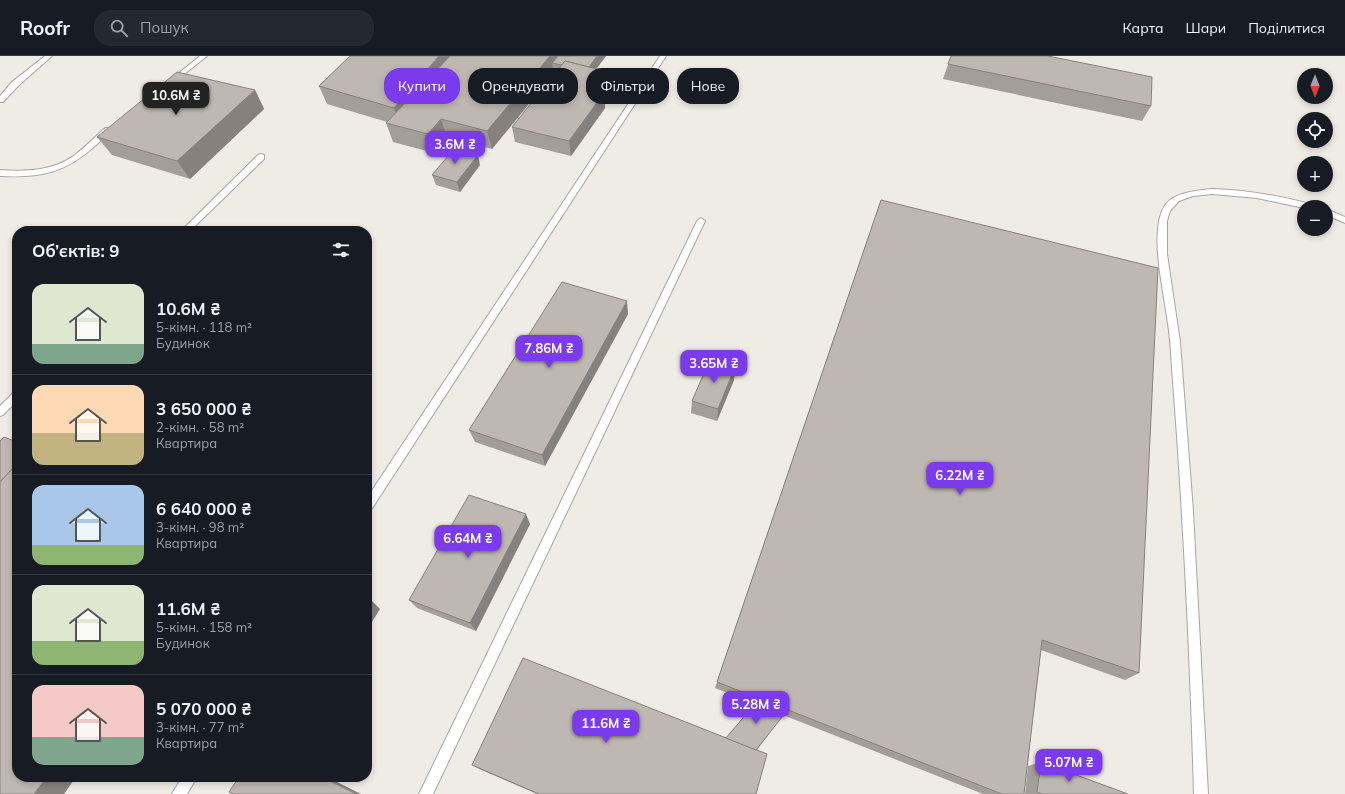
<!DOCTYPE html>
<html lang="uk">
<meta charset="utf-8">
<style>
body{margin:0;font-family:Mulish,sans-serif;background:#242831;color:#f1f3f6;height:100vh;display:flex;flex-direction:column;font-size:15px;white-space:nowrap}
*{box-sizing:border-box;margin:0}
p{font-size:13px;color:#9ea1a6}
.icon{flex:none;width:22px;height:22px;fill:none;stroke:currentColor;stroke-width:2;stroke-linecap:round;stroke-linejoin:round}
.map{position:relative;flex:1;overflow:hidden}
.side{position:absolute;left:12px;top:170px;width:360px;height:556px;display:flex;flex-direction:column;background:#171b24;border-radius:16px;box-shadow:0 2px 6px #0003}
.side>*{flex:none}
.banner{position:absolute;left:384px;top:12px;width:380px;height:36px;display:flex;gap:8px}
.needle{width:26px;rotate:180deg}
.controls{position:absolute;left:1297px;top:12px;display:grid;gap:8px}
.controls a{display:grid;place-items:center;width:36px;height:36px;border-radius:50%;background:#171b24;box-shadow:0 2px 6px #0003;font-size:20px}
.price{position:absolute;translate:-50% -34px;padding:0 9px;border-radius:8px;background:#7c3aed;color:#fff;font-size:13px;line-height:26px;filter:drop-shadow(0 1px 2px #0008)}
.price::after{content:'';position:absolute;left:50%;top:24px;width:12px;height:9px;margin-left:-6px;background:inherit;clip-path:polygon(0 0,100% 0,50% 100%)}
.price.selected{background:#222;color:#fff}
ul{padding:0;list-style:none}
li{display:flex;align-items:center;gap:12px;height:100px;padding:0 20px}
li+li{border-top:1px solid #363941}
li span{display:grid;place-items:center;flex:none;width:112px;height:80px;border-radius:12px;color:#555}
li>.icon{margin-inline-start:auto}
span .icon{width:48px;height:48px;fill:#fffc;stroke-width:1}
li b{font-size:17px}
h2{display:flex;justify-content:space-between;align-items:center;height:48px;padding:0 20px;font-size:17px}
.pill{padding:0 14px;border-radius:16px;background:#171b24;box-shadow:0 2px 6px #0003;font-size:14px;line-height:36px}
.pill.selected{background:#7c3aed;color:#fff}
header{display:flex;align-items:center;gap:24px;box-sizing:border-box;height:56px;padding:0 20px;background:#171b24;border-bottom:1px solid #363941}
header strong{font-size:19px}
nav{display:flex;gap:22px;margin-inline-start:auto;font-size:14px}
.search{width:280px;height:36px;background:#242831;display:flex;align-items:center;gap:10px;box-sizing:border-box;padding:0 14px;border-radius:16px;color:#9ea1a6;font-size:15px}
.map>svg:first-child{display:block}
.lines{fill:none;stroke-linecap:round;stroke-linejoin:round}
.service-casing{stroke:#a6a6a6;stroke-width:2}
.service{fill:#fff;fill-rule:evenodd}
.wall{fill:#a49e99}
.shaded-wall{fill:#86817d}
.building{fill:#bfb8b2;stroke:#86817d}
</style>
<header>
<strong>Roofr</strong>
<div class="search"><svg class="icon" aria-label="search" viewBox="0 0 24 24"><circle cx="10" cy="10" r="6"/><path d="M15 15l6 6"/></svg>Пошук</div>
<nav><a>Карта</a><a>Шари</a><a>Поділитися</a></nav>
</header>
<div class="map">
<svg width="1345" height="738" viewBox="0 0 1345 738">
<rect width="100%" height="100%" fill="#efece5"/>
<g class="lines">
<g class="service-casing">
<g id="service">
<polygon points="45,0 52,0 18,30 3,46 0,46 0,40 12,26"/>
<polygon points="200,0 207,0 173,27 169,27 169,25"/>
<polygon points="660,0 666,0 371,454 367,456 367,442"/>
<path d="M 105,72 L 108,72 L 112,74 C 107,79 101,84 96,89 C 65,117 41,122 0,120 L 0,114 C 26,116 53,115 75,99 C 85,91 95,81 105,72 Z"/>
<polygon points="261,98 264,99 264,103 190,175 181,175 258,99"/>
<path d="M 1212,133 C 1247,134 1281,140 1314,149 L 1315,151 L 1304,152 L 1257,142 L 1212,138 L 1193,140 L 1179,145 L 1170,155 L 1167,165 L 1167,198 L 1180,286 L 1193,455 L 1208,738 L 1194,738 C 1190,596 1183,454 1172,312 C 1171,295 1170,278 1167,261 C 1163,232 1151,182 1162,155 C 1169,136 1195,135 1212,133 Z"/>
<polygon points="1326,153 1345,161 1345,167 1326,159"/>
<polygon points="701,162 705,165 433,738 419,738 697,165"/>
<polygon points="17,335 17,345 3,359 0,360 0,350 14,336"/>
<polygon points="182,721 197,721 187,738 172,738"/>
</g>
</g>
<use href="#service" class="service"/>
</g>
<g class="wall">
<polygon points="350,0 606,0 596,13 609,16 610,31 604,39 605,52 571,100 515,86 512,71 555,17 554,17 492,93 447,81 434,97 393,86 386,67 387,66 327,48 319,30"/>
<polygon points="951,0 1048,0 1151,50 1142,65 943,23"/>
<polygon points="255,34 264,53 190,123 112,99 97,81"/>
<polygon points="480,109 460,136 436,129 432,119"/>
<polygon points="881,144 1139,617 1125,624 1041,594 1024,738 983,738 783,659 757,694 756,738 537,738 479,713 472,709 726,682 755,648 715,632 717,626"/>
<polygon points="628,258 545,410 475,386 469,374"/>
<polygon points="735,311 734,324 717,365 691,357 692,345"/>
<polygon points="530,468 476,575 417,552 409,544"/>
<polygon points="1041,706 1128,738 1025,738 1028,710"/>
</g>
<g class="shaded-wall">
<polygon points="439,0 460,0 400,70 394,52"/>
<polygon points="550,0 567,0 552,7 554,17 492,93 487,75"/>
<polygon points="597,0 606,0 587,25 586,15"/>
<polygon points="609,16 610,31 604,39 605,52 571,100 569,85 595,35"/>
<polygon points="255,34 264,53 190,123 177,105"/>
<polygon points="441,63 447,81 434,97 428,78"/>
<polygon points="478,99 480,109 460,136 457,126"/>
<polygon points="627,245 628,258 545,410 542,399"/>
<polygon points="735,311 734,324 717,365 718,353"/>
<polygon points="526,458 530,468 476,575 470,567"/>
<polygon points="371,544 380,553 367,574 367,551"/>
<polygon points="47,721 76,721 64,738 34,738"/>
<polygon points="322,721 327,721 361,738 356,738"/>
</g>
<g class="building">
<polygon points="350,0 439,0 394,52 319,30"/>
<polygon points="450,0 550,0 487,75 441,63 428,78 386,67"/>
<polygon points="558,0 597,0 589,11 565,5 562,9 552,7"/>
<polygon points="951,0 1048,0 1152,21 1151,50 948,8"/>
<polygon points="565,5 609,16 595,35 604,37 569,85 512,71"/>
<polygon points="177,16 255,34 177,105 97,81"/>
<polygon points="454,93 478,99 457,126 432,119"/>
<polygon points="881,144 1158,212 1139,617 1042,584 1024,738 1002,738 717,626"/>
<polygon points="562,226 627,245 542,399 469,374"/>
<polygon points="710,303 735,311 718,353 692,345"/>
<polygon points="4,381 17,386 17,408 0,426 0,385"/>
<polygon points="17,408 17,721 47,721 34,738 0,738 0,426"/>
<polygon points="469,439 526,458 470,567 409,544"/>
<polygon points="367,543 371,544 367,551"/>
<polygon points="523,602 767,698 756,738 539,738 472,709"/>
<polygon points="758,644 786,656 756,694 726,682"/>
<polygon points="1041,706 1128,738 1042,738 1037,736"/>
<polygon points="239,721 322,721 356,738 233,738 229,736"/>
</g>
</svg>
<div class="controls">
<a><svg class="needle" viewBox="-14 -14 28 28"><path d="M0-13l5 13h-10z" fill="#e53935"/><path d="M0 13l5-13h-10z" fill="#9ea1a6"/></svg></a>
<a><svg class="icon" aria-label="locate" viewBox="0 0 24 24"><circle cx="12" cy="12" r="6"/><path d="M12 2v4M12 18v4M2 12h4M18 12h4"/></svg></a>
<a>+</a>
<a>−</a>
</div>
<b class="price selected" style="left:176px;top:60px">10.6M ₴</b>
<b class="price" style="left:455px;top:109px">3.6M ₴</b>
<b class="price" style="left:549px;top:313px">7.86M ₴</b>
<b class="price" style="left:714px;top:328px">3.65M ₴</b>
<b class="price" style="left:960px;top:440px">6.22M ₴</b>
<b class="price" style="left:468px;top:503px">6.64M ₴</b>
<b class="price" style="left:756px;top:669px">5.28M ₴</b>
<b class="price" style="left:606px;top:688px">11.6M ₴</b>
<b class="price" style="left:1069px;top:727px">5.07M ₴</b>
<div class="banner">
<a class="pill selected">Купити</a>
<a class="pill">Орендувати</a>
<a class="pill">Фільтри</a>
<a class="pill">Нове</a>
</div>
<section class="side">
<h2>Об’єктів: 9<svg class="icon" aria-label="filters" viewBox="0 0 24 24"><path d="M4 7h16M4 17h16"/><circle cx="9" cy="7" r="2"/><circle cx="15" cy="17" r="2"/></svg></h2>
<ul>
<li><span style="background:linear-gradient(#dfe7d0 75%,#7fa58c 0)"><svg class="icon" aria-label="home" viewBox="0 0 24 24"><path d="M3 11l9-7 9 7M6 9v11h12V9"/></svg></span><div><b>10.6M ₴</b><p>5-кімн. · 118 m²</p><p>Будинок</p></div></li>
<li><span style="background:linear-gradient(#ffd9b3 60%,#c2b280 0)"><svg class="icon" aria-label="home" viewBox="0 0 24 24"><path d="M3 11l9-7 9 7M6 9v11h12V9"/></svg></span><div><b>3 650 000 ₴</b><p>2-кімн. · 58 m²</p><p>Квартира</p></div></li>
<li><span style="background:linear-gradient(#a9c7e8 75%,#8fb573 0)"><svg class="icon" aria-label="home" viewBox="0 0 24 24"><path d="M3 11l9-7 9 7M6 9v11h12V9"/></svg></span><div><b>6 640 000 ₴</b><p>3-кімн. · 98 m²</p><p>Квартира</p></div></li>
<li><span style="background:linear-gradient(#dfe7d0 70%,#8fb573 0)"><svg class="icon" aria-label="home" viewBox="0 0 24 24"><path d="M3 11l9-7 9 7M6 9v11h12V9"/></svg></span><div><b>11.6M ₴</b><p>5-кімн. · 158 m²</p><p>Будинок</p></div></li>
<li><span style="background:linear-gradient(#f6c9c9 65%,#7fa58c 0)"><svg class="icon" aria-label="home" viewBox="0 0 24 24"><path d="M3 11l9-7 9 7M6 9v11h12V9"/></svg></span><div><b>5 070 000 ₴</b><p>3-кімн. · 77 m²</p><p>Квартира</p></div></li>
</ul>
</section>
</div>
